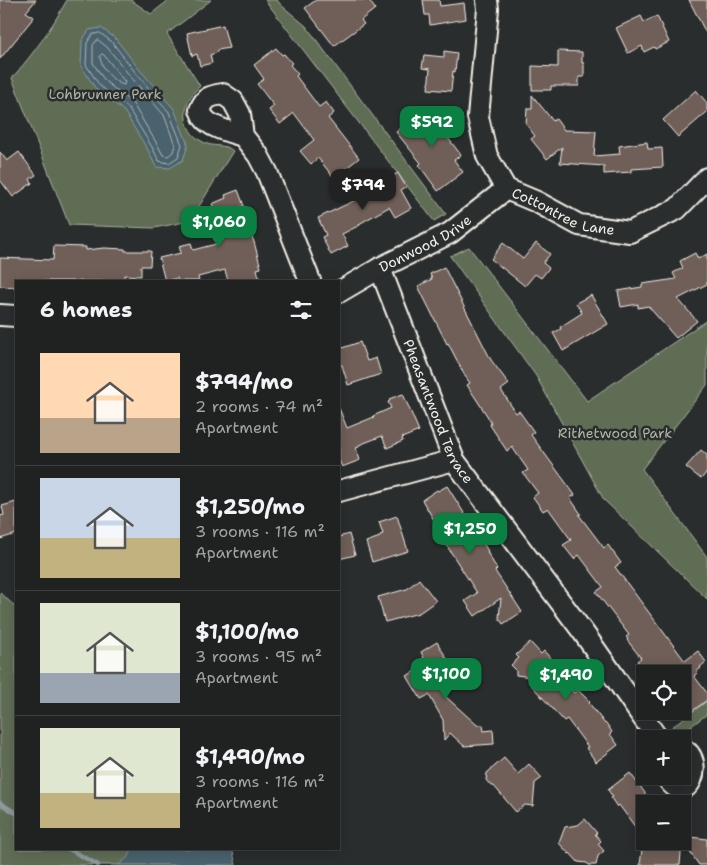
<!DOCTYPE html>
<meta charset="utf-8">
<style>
body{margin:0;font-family:"Shantell Sans",sans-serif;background:#282a2a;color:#f1f3f6;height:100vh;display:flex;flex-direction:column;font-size:19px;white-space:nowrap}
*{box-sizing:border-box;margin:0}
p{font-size:16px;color:#a2a4a5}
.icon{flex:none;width:28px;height:28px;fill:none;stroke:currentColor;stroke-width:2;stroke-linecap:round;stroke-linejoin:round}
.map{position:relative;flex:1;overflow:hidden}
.details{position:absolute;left:15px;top:280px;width:325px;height:570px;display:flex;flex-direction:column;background:#202222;border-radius:0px;box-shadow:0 2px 12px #0003,0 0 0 1px #3d3f40}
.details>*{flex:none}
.tools{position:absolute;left:636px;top:665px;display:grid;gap:10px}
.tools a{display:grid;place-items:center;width:55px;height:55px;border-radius:0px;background:#202222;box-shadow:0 2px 12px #0003,0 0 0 1px #3d3f40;font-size:25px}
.price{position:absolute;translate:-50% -42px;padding:0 11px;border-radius:10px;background:#0b8043;color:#fff;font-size:16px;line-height:32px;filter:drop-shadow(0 1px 2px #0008)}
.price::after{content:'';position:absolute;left:50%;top:30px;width:15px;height:11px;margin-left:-8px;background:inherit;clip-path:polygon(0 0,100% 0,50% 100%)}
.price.selected{background:#222;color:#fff}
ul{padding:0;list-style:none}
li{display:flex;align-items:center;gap:15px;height:125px;padding:0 25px}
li+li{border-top:1px solid #3d3f40}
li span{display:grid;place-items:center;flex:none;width:140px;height:100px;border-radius:0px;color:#555}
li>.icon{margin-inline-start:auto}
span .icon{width:60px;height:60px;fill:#fffc;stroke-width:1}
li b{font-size:21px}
h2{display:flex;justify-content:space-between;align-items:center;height:60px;padding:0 25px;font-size:21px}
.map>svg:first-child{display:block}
.green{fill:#616d55;stroke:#aaaf9e}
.water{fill:#48626d;stroke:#8d9b9e}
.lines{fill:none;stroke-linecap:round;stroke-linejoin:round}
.shore{stroke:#afb8b7;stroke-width:1}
.stream{stroke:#8d9b9e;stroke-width:4.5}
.building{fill:#705e59;stroke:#f4f1e8}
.minor-casing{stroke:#f4f1e8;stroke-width:24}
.minor{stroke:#2a2d2e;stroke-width:20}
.labels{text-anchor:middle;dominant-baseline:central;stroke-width:5;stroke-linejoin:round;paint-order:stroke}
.park-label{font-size:14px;fill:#b2b6a6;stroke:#2a2d2e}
.street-label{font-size:14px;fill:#f4f1e8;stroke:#2a2d2e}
</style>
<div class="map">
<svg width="707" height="865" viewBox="0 0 707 865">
<rect width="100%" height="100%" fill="#2a2d2e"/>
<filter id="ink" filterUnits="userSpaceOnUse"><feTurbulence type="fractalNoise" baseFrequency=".02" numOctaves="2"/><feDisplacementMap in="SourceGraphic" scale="10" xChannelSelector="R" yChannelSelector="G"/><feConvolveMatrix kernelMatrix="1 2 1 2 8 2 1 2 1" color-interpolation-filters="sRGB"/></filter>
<g filter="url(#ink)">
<g class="green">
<path d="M 67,0 L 131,0 L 151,14 L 169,0 L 211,0 L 167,34 L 200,86 C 181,102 180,130 203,142 C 213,148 225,143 233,151 L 190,221 L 154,228 L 69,225 L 12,78 C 34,53 51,29 67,0 Z"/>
<polygon points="265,0 277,0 281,5 306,26 446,214 434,221"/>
<polygon points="469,247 587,401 707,320 707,385 642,469 707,557 707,599 604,500 536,376 450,256"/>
<polygon points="0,593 16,607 16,849 227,849 225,865 0,865"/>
<path d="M 707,701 L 707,714 L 677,737 C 673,736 670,734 668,730 Z"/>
</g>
<g class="water">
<polygon points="101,28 115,38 139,69 174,109 188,145 183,160 170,168 156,167 148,150 124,111 96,89 81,66 82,41 89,30"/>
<polygon points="134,849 231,849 233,852 236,865 119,865 128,857"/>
</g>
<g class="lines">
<g class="shore">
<polygon points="100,33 112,42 135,72 169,112 182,145 178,157 169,163 159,161 152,147 128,108 100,86 86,65 87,43 92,35"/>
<polygon points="98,40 107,47 130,76 164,115 175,145 173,152 168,156 163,155 157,144 133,104 105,81 93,63 93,45 96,41"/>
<path d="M 102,54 L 104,55 L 125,82 L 124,85 C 114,83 100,67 100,56 Z"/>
</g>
<g class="stream">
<polyline points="0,803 16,813"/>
<polyline points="69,849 98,865"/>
</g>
</g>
<g class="building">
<polygon points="0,0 36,0 26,12 34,17 0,59"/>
<polygon points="316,0 369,0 375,9 361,20 364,24 334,46 305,8"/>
<polygon points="423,0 439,0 440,6 464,3 466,19 430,25 429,15 425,15"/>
<polygon points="689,0 707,0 707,35"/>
<polygon points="641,16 644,22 657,16 669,42 655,49 654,47 644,52 642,46 628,53 616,28"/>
<polygon points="223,25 229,48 218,50 216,53 210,55 212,63 200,66 197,54 192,56 187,33"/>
<polygon points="276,48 282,55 284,54 292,63 290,65 298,74 296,76 319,107 326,102 334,113 328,118 359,158 334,178 318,158 311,164 300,151 314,140 294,113 280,124 269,110 274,106 257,84 264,79 254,65"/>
<polygon points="444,51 457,53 455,72 453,71 451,91 428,89 430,69 422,68 424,55 444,57"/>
<polygon points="558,51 582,52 582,63 584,63 584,77 579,77 579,86 551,86 551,90 532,90 532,66 558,67"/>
<polygon points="696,90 707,103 707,112 678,137 663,120"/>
<polygon points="532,95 553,121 556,119 564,130 596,131 594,156 620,154 619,146 647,142 648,149 662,148 663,167 631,169 631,172 604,174 604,166 560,163 562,147 547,159 531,139 535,136 526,124 527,109 532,109"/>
<polygon points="428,107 451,136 448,138 461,155 454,160 463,172 438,191 419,165 421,163 396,132"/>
<polygon points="0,152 7,161 19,152 36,175 30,179 32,183 13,197 0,180"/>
<polygon points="398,173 406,187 401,190 411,208 395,217 389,207 359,224 360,225 342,234 348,246 331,255 322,237 326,235 318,218 362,197 360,194"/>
<polygon points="238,190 244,206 240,207 254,242 261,268 257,269 260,281 228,281 225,270 198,277 199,281 178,281 177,278 165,281 159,258 181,253 179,246 191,243 193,250 216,244 203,212 214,208 212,204 226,198 225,195"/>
<polygon points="503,243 523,259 536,243 550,254 543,263 549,268 541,278 535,274 525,286 491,259"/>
<polygon points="54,246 86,247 86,250 104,248 125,249 125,251 151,251 150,266 141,266 141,276 124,275 124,281 16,281 16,287 0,286 0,258 53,260"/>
<polygon points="695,253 698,259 707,254 707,284 678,299 697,321 676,338 648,306 638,308 638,304 621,307 618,291 642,287 642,284 676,279 673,273 683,268 680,261"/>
<polygon points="444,267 491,360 509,384 501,390 516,413 519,411 534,432 531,435 575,495 570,498 581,514 579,515 604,548 608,545 621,563 615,567 685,661 698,651 706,662 700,667 701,668 696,672 697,673 694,676 707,693 707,700 691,712 682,700 682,674 647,674 637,661 641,658 627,640 628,639 626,637 629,635 596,592 603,587 579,555 574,559 563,545 571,540 548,508 543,511 533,497 538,493 523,473 528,470 512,447 507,451 490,425 491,423 488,417 467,385 470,383 465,376 448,343 447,344 418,286 432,279 430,274"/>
<polygon points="591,295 608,324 563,351 553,333 561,329 560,327 582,313 576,303"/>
<polygon points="360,342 367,361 376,358 381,374 348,385 342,365 339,365 339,349"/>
<polygon points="403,394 419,431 402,438 403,441 387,448 382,436 359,445 359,447 356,448 360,460 342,467 339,460 339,408 347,428 374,417 373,416 391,408 388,402 390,401 389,399"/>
<polygon points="701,450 707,455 707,472 701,479 686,467"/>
<polygon points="447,486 488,551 487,552 497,569 495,571 522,612 503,624 499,618 501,598 475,616 465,601 477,593 438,532 440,530 422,500 437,490 438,491"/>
<polygon points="16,502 16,534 0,539 0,516 4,515 2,506"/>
<polygon points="397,516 408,551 372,562 366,542 380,537 380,535 383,534 379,522"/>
<polygon points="349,534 355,555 339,559 339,537"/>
<polygon points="419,579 436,601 419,613 385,622 378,597 407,589"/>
<polygon points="437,642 450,664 437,672 446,687 445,696 477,725 483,725 484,731 493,730 494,744 464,746 450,733 444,740 443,720 429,695 421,699 413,686 407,676 418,669 416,665 425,660 421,652"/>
<polygon points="530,642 541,654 544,651 560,669 555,673 574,693 578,690 590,702 589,703 605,724 606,723 612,732 610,734 618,745 596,762 586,748 588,747 567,719 564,721 531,685 540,678 516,675 516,670 511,665 519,658 516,655"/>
<polygon points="504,758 518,774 529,764 542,778 535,783 533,806 525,805 516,812 494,786 491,786 486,780 487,773"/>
<polygon points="630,773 645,793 645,821 636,828 619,805 617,807 611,798 613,797 608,790"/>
<polygon points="585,819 597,833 595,834 601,841 598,844 604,851 598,856 596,865 589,865 587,863 578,862 570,853 569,854 559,843 565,827 578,825"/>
<polygon points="682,836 707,839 707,865 699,865 682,841"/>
<polygon points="643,841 682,841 680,865 640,865"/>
</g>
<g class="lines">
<g class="minor-casing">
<g id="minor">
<path id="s1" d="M 487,0 L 488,9 L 478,117 L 487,156 L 506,189 L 537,202 L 579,225 L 630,232 L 677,209 L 707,178"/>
<path d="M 243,136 C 231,132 211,128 204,118 C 202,116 202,113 200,110 C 205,97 210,96 223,94 L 233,101 L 240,114 L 243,136 L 258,155 L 267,172 L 310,281"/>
<path id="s2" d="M 380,268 L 454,460 L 583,632 L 658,739"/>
<path id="s3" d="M 339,292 L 380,268 L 450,233 L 506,189"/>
<polyline points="0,315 16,316"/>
<polyline points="339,491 454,460"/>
<path d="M 666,776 C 687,812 707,759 682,749"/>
</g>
</g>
<use href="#minor" class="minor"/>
</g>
</g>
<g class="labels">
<g class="park-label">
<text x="105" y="94">Lohbrunner Park</text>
<text x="615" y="433">Rithetwood Park</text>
</g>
<g class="street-label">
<text stroke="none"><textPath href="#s1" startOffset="258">Cottontree Lane</textPath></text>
<text stroke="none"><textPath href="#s3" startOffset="99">Donwood Drive</textPath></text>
<text stroke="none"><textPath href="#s2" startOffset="155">Pheasantwood Terrace</textPath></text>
</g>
</g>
</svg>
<div class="tools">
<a><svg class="icon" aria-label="locate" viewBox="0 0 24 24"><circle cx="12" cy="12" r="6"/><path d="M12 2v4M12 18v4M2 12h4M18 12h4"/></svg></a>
<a>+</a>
<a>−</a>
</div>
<b class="price" style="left:432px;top:148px">$592</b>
<b class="price selected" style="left:363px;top:211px">$794</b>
<b class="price" style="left:219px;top:248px">$1,060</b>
<b class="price" style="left:470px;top:555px">$1,250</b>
<b class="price" style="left:446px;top:700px">$1,100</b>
<b class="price" style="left:566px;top:701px">$1,490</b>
<section class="details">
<h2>6 homes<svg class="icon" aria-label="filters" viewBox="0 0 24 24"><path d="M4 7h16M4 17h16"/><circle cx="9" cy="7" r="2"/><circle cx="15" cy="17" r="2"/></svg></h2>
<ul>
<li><span style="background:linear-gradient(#ffd9b3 65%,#b9a48a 0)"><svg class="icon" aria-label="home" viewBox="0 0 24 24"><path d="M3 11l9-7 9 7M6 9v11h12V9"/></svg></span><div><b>$794/mo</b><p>2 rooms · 74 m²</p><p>Apartment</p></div></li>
<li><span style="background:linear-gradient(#c9d6e8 60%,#c2b280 0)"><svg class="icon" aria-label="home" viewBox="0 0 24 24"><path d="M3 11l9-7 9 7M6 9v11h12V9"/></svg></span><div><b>$1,250/mo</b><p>3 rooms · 116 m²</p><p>Apartment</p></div></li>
<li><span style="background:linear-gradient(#dfe7d0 70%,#9aa5b1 0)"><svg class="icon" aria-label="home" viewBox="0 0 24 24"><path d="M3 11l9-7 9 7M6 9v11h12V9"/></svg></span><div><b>$1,100/mo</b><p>3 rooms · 95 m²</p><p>Apartment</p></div></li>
<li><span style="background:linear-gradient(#dfe7d0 65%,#c2b280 0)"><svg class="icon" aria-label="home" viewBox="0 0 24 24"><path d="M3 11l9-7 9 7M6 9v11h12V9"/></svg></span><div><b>$1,490/mo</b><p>3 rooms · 116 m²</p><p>Apartment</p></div></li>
</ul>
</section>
</div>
